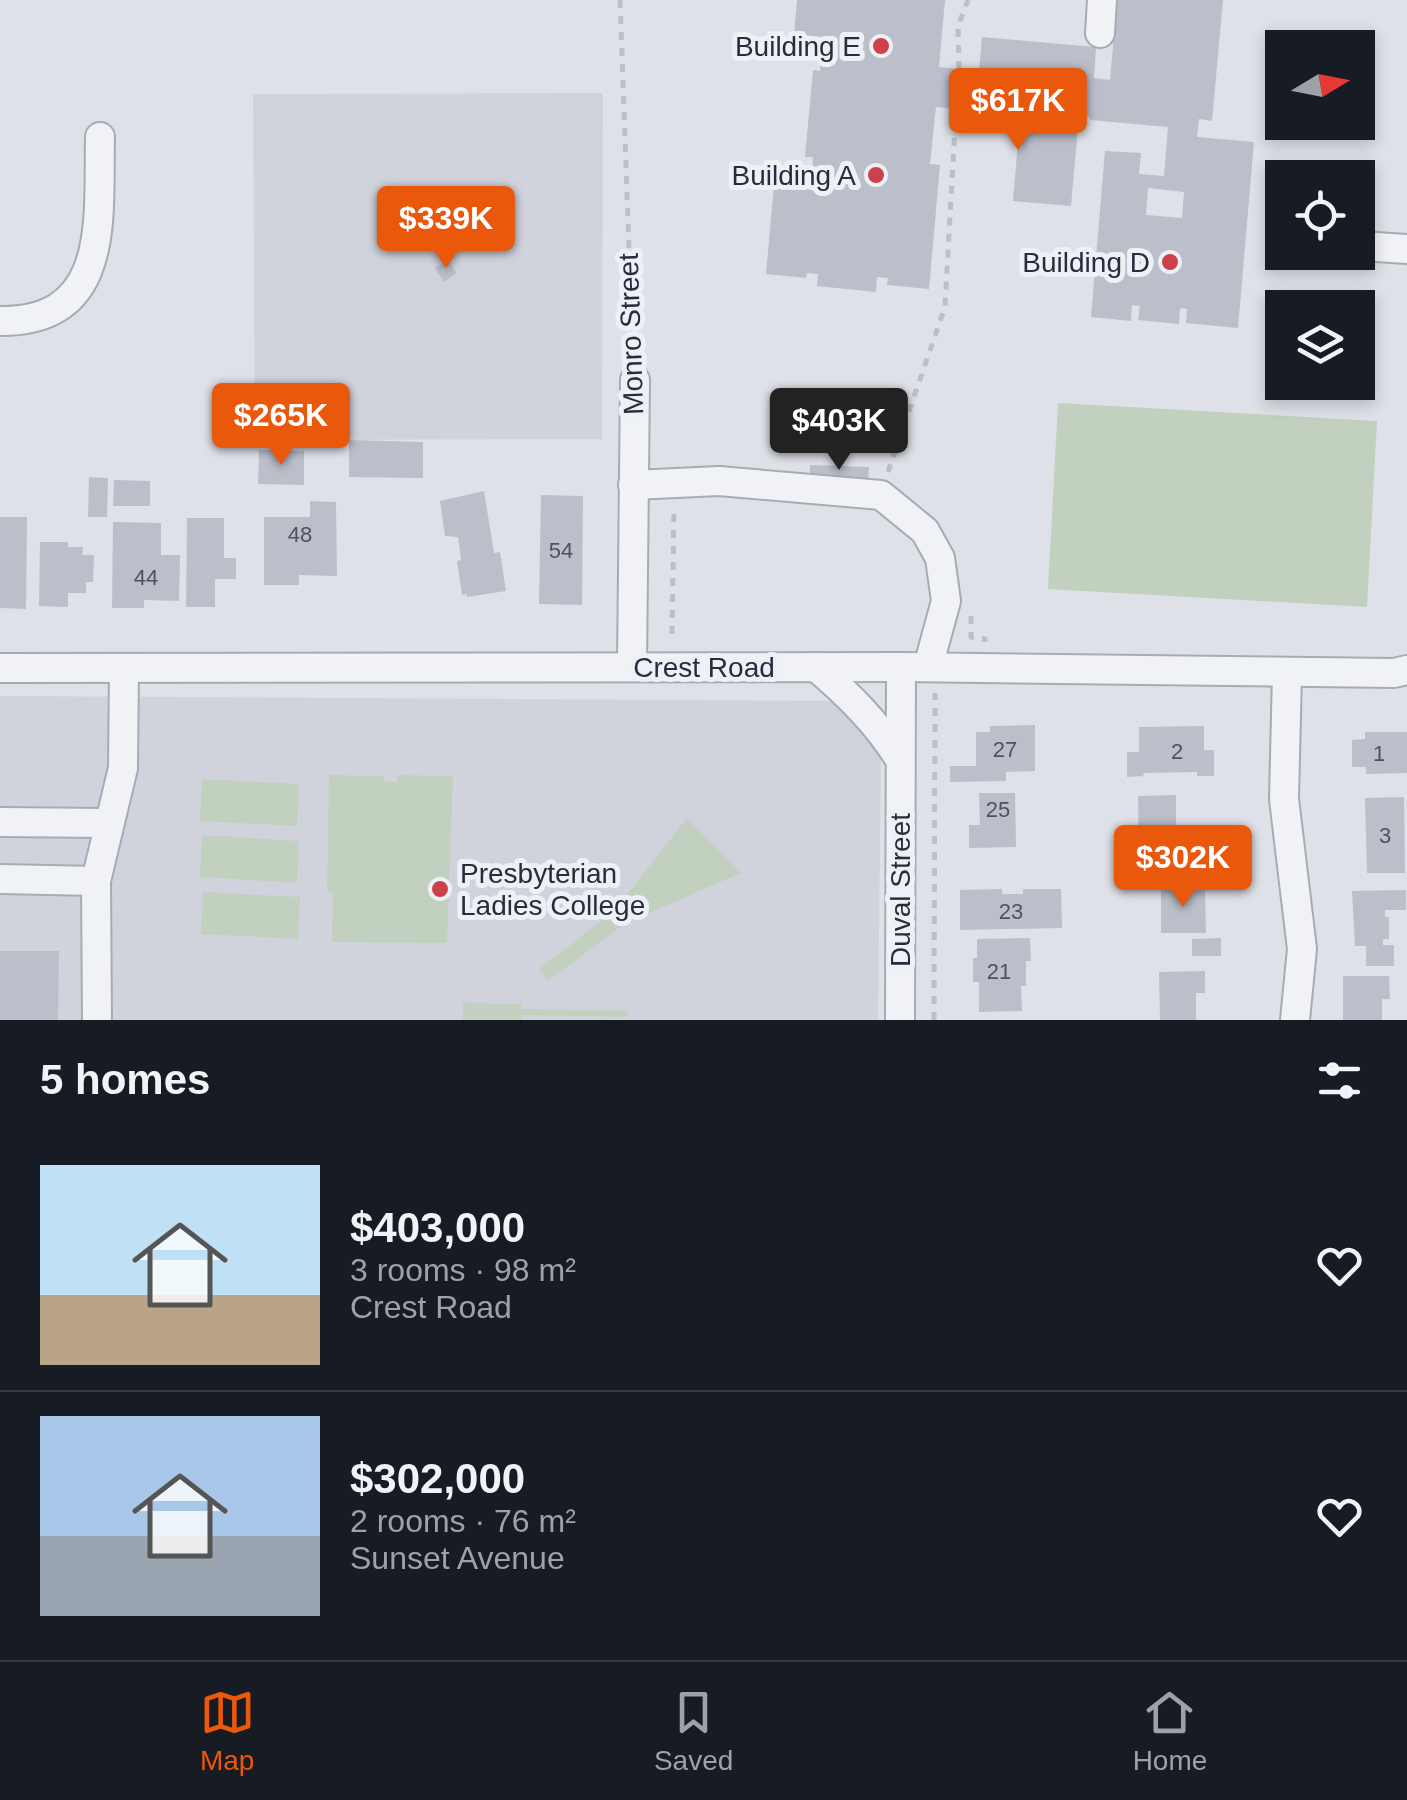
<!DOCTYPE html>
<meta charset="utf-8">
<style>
body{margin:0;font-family:Helvetica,sans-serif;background:#20242c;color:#f1f3f6;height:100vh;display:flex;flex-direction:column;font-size:38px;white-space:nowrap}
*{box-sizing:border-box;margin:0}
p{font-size:32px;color:#9ea1a6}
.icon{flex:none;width:55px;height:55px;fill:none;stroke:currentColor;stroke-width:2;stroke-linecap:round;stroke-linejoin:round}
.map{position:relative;height:1020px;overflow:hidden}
.details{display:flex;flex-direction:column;background:#171b24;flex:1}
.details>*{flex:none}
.needle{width:65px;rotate:80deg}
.fabs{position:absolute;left:1265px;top:30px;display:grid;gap:20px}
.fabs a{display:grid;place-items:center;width:110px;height:110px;border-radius:0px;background:#171b24;box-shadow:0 5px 15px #0003;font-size:50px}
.price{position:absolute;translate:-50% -85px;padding:0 22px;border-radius:10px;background:#ea580c;color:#fff;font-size:32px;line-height:65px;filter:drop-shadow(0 2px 5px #0008)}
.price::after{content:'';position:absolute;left:50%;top:60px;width:30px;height:22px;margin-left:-15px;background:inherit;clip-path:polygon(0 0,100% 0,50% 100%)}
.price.selected{background:#222;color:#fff}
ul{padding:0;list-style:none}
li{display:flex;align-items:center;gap:30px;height:250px;padding:0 40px}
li+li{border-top:2px solid #363941}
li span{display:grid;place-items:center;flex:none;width:280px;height:200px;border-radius:0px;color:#555}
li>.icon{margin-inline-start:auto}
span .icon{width:120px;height:120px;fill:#fffc;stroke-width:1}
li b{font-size:42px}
h2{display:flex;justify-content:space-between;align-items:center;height:120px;padding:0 40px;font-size:42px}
.dock{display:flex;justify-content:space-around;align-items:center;height:140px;border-top:2px solid #363941;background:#171b24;font-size:28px;color:#9ea1a6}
.dock a{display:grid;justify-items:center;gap:5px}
.dock .selected{color:#ea580c}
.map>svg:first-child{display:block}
.built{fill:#d0d3dc}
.green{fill:#c2d1bf}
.building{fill:#bbbfca;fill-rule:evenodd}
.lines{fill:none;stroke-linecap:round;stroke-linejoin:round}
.minor-casing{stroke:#a7abb4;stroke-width:32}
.path{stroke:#bcbfc6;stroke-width:5;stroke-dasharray:8 8;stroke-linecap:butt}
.minor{stroke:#f0f2f6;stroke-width:28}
.poi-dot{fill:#cd424a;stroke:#edf0f5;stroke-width:4}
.labels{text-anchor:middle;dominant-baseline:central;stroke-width:10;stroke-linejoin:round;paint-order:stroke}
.number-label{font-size:22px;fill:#4c5261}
.poi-label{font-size:28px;fill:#272d3e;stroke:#edf0f5;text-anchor:end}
.street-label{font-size:28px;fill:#272d3e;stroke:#edf0f5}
</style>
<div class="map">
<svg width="1407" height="1020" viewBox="0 0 1407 1020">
<rect width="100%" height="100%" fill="#dee1e7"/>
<g class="built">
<polygon points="603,93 602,439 255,440 253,94"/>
<polygon points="0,696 837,701 864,730 881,758 878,1020 0,1020"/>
</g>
<g class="green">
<polygon points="1058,403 1377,421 1367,607 1048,589"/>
<polygon points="329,775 384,776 385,782 397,782 397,775 453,776 447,943 332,942 333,892 327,891"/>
<polygon points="202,779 299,784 297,826 200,821"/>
<polygon points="687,818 741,873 624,924 548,981 539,969 614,911"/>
<polygon points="202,835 299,841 297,883 200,877"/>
<polygon points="203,892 300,897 298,939 201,934"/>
<polygon points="463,1003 521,1004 521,1009 628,1011 628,1017 521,1015 521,1020 463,1020"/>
</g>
<g class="building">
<path d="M 797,0 L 945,0 L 939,67 L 979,71 L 982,37 L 1096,47 L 1094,78 L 1110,80 L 1117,0 L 1223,0 L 1212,121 L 1199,119 L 1197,137 L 1254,142 L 1238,328 L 1186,323 L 1187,309 L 1180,308 L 1179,324 L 1138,320 L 1140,306 L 1132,305 L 1131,321 L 1091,317 L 1105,151 L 1141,153 L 1139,174 L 1164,176 L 1168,127 L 1090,120 L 1090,117 L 1079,116 L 1071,206 L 1013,201 L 1019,129 L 976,125 L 977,110 L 936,107 L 930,164 L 940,165 L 929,289 L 887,285 L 888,278 L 877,277 L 876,292 L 817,286 L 818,274 L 807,273 L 806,278 L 766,274 L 775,173 L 812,176 L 813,157 L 805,157 L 813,70 L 820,71 L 823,37 L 794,34 ZM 1148,188 L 1184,192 L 1182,218 L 1146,215 Z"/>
<polygon points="448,260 457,273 444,282 435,268"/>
<polygon points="349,440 423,442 423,478 349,477"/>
<polygon points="259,450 304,451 304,485 258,484"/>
<polygon points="810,465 869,467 868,481 810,479"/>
<polygon points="89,477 108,478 107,517 88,517"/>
<polygon points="114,480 150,481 150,506 113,506"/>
<polygon points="484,491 494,553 500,552 506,591 467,597 467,594 462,595 457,561 461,560 458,537 445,536 440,501"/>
<polygon points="541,495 583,496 582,605 539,604"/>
<polygon points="310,501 336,502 337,576 299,575 299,585 264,585 264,517 310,517"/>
<polygon points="0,517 27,517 26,609 0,608"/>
<polygon points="187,518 224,518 224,558 236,558 236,579 215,579 215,607 186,607"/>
<polygon points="113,522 161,523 161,555 180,555 179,601 144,600 144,608 112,608"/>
<polygon points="40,542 68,542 68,547 83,547 82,555 94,555 93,582 86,582 86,593 68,593 68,607 39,606"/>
<polygon points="1035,725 1035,771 1006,772 1006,781 950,782 950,766 976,766 976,732 990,732 990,726"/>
<polygon points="1204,726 1204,750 1214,750 1214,776 1197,776 1197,772 1144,773 1143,776 1127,777 1127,752 1139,752 1139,727"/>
<polygon points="1365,732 1407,732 1407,773 1366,774 1366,767 1352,767 1352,740 1365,739"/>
<polygon points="979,793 1015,793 1016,847 969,848 969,825 980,825"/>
<polygon points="1176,795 1176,828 1181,828 1182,862 1139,863 1138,796"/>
<polygon points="1404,797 1405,873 1367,873 1365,798"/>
<rect x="1195" y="833" width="31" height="25"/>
<polygon points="1161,887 1205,887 1206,933 1161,933"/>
<polygon points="1002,889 1002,894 1023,894 1023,889 1061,889 1062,928 960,930 960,890"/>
<polygon points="1406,890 1406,910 1385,910 1385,917 1389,917 1389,939 1383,939 1383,945 1394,945 1394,966 1366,966 1366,946 1355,946 1352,891"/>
<polygon points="1030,938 1031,961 1026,961 1026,986 1021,986 1022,1011 979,1012 979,982 973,982 973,958 977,958 977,939"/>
<polygon points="1221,938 1221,956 1192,956 1192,939"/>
<polygon points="0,951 59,951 58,1020 0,1020"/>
<polygon points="1205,971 1205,993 1196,993 1196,1020 1160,1020 1159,972"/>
<polygon points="1343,976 1389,976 1390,999 1382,999 1382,1020 1343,1020"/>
</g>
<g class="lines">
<g class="minor-casing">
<g id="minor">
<polyline points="1100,33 1102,0"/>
<polyline points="1361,246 1407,249"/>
<path d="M 0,321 C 112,322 98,218 100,137"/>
<polyline points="633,485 719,481 881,495 925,531 940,558 946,601 928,667"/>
<polyline points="632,667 635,380"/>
<path d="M 816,667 C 849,695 876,722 899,758"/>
<polyline points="0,668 901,667 1394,673 1407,670"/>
<polyline points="1287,673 1284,799 1302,949 1295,1020"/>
<polyline points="0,822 107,823"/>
<polyline points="0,879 96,881"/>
<polyline points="97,1020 96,881 123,768 124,668"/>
<polyline points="900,1020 901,667"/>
</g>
</g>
<g class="path">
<polyline points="620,0 633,357"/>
<polyline points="959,69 958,26 968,0"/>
<polyline points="888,472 945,307 956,108"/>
<polyline points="971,616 971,637 985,639 985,642"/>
<polyline points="672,634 674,507"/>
<polyline points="934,1020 935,693"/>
</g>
<use href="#minor" class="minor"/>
</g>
<g class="poi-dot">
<circle cx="881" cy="46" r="10"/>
<circle cx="876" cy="175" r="10"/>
<circle cx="1170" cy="262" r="10"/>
<circle cx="440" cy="889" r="10"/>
</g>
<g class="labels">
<g class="number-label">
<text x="300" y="534">48</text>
<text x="561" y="550">54</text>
<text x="146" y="577">44</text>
<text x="1005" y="749">27</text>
<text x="1177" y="751">2</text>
<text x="1379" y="753">1</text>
<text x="998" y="809">25</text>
<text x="1385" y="835">3</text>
<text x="1011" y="911">23</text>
<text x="999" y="971">21</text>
</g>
<g class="poi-label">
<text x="861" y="46">Building E</text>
<text x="856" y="175">Building A</text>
<text x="1150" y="262">Building D</text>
<text x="460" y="873" text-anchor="start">Presbyterian<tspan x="460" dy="32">Ladies College</tspan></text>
</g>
<g class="street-label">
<text transform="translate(631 334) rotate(-92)">Monro Street</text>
<text x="704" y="667">Crest Road</text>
<text transform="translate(900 890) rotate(-90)">Duval Street</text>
</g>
</g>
</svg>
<div class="fabs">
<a><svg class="needle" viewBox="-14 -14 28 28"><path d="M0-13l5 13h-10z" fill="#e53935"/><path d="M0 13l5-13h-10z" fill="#9ea1a6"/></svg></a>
<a><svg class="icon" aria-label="locate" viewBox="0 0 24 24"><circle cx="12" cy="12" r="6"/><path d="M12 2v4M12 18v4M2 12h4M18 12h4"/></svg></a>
<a><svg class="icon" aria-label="layers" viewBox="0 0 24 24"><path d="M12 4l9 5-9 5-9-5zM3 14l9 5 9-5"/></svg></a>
</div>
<b class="price" style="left:1018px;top:153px">$617K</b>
<b class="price" style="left:446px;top:271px">$339K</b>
<b class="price" style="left:281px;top:468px">$265K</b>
<b class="price selected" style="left:839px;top:473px">$403K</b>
<b class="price" style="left:1183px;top:910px">$302K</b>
</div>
<section class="details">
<h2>5 homes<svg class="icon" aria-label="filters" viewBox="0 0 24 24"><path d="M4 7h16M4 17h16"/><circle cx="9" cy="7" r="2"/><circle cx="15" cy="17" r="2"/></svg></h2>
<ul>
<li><span style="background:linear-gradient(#bfe0f5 65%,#b9a48a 0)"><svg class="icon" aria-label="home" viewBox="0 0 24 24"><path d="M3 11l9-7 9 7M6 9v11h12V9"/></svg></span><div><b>$403,000</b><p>3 rooms · 98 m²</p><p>Crest Road</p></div><svg class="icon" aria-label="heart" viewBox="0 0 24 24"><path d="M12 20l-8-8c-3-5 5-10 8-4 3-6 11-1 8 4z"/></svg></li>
<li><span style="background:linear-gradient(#a9c7e8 60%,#9aa5b1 0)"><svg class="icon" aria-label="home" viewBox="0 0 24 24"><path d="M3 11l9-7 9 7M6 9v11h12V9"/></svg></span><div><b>$302,000</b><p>2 rooms · 76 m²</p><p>Sunset Avenue</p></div><svg class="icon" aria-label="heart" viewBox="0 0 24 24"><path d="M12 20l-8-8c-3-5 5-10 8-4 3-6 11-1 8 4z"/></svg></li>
</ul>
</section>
<nav class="dock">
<a class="selected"><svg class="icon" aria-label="map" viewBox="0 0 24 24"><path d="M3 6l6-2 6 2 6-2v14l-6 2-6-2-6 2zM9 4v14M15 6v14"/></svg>Map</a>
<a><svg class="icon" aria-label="saved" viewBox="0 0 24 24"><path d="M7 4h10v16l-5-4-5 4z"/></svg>Saved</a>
<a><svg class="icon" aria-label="home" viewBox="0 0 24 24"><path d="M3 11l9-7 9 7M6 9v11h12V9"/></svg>Home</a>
</nav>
